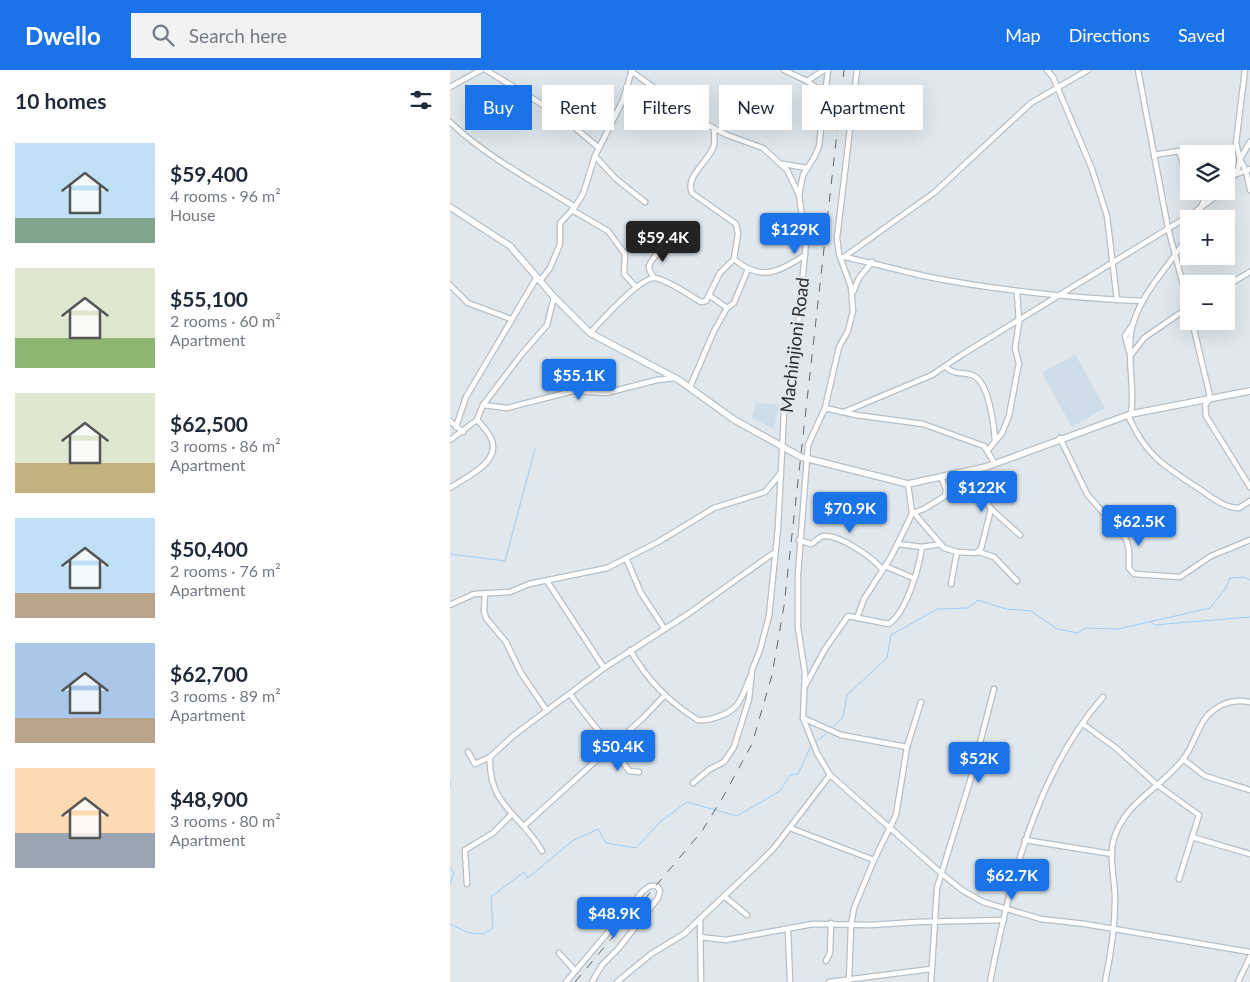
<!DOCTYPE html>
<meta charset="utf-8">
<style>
body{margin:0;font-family:Lato,sans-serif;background:#f2f2f3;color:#1f2937;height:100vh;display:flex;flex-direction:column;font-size:19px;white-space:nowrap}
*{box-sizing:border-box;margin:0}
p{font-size:16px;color:#747a83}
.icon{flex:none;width:28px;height:28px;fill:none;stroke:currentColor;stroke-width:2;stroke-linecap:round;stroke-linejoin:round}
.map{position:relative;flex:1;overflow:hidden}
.panel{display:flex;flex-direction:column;background:#fff;width:450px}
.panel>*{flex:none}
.hud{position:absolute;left:15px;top:15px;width:475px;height:45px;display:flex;gap:10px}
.tools{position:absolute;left:730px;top:75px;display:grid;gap:10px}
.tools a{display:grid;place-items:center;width:55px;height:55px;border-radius:0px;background:#fff;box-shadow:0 5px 20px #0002;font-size:25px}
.price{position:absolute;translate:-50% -42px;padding:0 11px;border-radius:5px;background:#1a73e8;color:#fff;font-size:16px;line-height:32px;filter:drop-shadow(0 1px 2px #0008)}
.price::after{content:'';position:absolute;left:50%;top:30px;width:15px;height:11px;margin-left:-8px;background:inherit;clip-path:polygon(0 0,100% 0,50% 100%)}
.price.selected{background:#222;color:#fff}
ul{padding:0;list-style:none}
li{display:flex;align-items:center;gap:15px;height:125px;padding:0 15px}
li span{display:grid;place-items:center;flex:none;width:140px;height:100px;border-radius:0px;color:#555}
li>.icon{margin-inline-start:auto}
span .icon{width:60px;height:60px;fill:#fffc;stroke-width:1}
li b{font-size:21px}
h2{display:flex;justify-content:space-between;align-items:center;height:60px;padding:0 15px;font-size:21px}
.tag{padding:0 18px;border-radius:0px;background:#fff;box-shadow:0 5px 20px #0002;font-size:18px;line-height:45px}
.tag.selected{background:#1a73e8;color:#fff}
header{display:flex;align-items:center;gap:30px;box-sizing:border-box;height:70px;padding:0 25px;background:#1a73e8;color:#fff}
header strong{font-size:24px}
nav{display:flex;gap:28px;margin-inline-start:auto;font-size:18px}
.search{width:350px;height:45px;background:#f2f2f3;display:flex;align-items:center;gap:12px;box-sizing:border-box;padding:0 18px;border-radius:0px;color:#747a83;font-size:19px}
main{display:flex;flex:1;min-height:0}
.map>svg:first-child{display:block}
.built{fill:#cfdde9}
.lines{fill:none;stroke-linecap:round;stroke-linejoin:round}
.stream{stroke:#9ecdf6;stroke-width:1}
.minor-casing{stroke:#b7bec4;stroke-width:7}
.tertiary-casing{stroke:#b7bec4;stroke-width:8}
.minor{stroke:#fff;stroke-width:4.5}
.tertiary{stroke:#fff;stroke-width:5.5}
.rail{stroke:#62676a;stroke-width:1;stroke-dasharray:9 9;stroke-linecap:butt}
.labels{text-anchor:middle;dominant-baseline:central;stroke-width:4.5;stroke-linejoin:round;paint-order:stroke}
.street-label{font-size:18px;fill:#2b2e30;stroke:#e0e8ee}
</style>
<header>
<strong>Dwello</strong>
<div class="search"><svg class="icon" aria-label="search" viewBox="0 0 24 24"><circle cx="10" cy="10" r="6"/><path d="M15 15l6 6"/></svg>Search here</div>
<nav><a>Map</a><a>Directions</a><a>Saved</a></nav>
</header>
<main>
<section class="panel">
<h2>10 homes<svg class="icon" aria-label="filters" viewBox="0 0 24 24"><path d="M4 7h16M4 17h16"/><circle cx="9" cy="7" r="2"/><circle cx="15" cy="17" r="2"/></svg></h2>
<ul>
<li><span style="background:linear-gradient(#bfe0f5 75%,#7fa58c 0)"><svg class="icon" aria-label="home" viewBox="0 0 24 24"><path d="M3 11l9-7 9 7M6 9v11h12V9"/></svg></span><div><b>$59,400</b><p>4 rooms · 96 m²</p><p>House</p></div></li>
<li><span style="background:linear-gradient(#dfe7d0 70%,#8fb573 0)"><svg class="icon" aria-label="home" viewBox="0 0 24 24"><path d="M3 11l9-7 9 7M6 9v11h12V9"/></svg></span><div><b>$55,100</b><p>2 rooms · 60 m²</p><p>Apartment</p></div></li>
<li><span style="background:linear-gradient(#dfe7d0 70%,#c2b280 0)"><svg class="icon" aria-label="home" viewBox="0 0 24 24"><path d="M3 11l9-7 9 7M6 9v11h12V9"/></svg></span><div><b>$62,500</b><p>3 rooms · 86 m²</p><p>Apartment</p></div></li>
<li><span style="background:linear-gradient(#bfe0f5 75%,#b9a48a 0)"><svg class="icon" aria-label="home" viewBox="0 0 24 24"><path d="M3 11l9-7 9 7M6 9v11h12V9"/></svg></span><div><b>$50,400</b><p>2 rooms · 76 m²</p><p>Apartment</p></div></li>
<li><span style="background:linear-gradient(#a9c7e8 75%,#b9a48a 0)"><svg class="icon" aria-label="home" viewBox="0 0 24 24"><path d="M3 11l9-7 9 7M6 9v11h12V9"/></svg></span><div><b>$62,700</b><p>3 rooms · 89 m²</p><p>Apartment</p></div></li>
<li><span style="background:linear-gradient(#ffd9b3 65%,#9aa5b1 0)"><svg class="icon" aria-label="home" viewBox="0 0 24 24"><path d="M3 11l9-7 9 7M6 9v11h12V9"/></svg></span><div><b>$48,900</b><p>3 rooms · 80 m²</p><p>Apartment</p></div></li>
</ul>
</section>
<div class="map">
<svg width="800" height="912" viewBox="0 0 800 912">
<rect width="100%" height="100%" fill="#e0e8ee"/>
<g class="built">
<polygon points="625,284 655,338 622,357 592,303"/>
<polygon points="306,333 329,334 324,359 302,348"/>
</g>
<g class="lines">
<g class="stream">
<polyline points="0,484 55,491 85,379"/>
<polyline points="700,551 704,555 800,547"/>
<polyline points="382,658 393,647 397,625 437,588 441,565 487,539 518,538 528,530 556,539 581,541 607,559 628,563 636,558 668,559 760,538 775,519 780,508 794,507 800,510"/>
<polyline points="365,672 380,661"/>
<polyline points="0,711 0,717"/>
<polyline points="0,797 4,803 0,813"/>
<polyline points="0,854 19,863 34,864 43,858 41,827 74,802 78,808 122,771 148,759 156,773 186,778 210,752 237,732 287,746 330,721 340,705 348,704 362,674"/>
</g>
<g class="minor-casing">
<g id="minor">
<polyline points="36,0 111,46 149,78"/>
<polyline points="334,0 357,11 374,23"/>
<polyline points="407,0 387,168 389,184 401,217 403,241 398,261 389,277 375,338 358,375 348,504 348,558 355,603 353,648 367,683 380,705 491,803 512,820 533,832 591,849 635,854 800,882"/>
<polyline points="597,0 603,7 642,99 657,146 667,230"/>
<polyline points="688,0 718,158 739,237"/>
<polyline points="181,1 250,51 277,65 313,78 337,100 349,125"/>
<polyline points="357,11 374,0"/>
<polyline points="0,17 31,0"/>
<path d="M 0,52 C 35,86 83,111 125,137"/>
<path d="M 264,59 C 264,64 265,70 264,75 C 261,90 234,106 242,123 L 286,154 L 288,164 L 284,189 C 310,212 330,202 355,185"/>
<polyline points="800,72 790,89 796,101 800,120"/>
<polyline points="704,85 729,81 735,99"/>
<polyline points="145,86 166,109 195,132"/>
<polyline points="333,94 357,98"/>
<polyline points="776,108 800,99"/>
<polyline points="776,117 788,99 790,89 786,73 795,0"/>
<polyline points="122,140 158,161 175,184 174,204 186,217"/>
<polyline points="746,149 758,121"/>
<polyline points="394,187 485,122 581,33 638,0"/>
<path d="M 394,187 C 424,193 454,202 484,208 C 553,221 623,228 693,231"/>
<path d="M 204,208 C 202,204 198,200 199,196 C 202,188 213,176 220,174"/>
<polyline points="90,211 100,198 110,174 110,153 125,137 133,124 145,86 173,30 182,0"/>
<polyline points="0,215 18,233 61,249"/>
<polyline points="776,216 800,202"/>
<polyline points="403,222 409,208 422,192"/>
<polyline points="260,226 277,238"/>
<polyline points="742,251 759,322 760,329 755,335 756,346 800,417"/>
<path d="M 140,263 C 151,251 190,207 205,208 C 218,210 239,225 251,232 L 256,231 L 270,203 L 284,189"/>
<polyline points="679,281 675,266 681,257"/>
<polyline points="681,285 694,268 739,237"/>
<path d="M 496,297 C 503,305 513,302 522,305 C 539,311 544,355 545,371"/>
<polyline points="240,317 264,261 277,238 284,233 298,199"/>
<polyline points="33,335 57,338 123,321 156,323 207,310 225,308"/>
<polyline points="375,338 406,345 473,354 534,376 545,394"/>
<polyline points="394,342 482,305 513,284 742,144 773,121"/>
<path d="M 681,344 C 685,317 677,290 681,263 C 687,225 720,197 739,164"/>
<path d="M 678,345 C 695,386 716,397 751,420 C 763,428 774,438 789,438 L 800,431"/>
<polyline points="0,351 13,362"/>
<polyline points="6,357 16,327 87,207"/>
<polyline points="610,368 637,424 676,469 679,479 679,498 684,504 730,507 761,486 800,470"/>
<polyline points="0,370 27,350 33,335 71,285 97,255 104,227"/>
<polyline points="538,380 552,363 559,346 567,303 569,294 565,278 569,253 567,221"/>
<polyline points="520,402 541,439 570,465"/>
<path d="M 0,418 C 15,407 52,393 41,368 C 38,362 32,355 27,350"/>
<polyline points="463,443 474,439 495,426 496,419 491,407"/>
<polyline points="464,443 494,478 507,482 526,483 531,479 541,439"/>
<path d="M 349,470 L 361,474 C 366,472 369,466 374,466 C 391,465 423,488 433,500"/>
<polyline points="448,474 472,477 491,474"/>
<polyline points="529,482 544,487 567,511"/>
<polyline points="176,488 191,523 214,558"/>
<polyline points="435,496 463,508"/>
<polyline points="97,511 154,598"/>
<polyline points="501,514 507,482"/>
<polyline points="35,523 34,541 36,548 56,572 71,603 97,641"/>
<polyline points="0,535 24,524 60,522 79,514 157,498 208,472 264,438 315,422 330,404"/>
<polyline points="407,548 414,529 441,487 460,448 462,443 458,414"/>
<path d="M 180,580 C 196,608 220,633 248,650 C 254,651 258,650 264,648 C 289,641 291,630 300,607"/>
<path d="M 355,616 L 375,579 L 398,546 L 439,554 C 457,541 469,498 472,477"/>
<path d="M 120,624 C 139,651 161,674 179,701 L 189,702"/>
<polyline points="353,648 391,665 457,677"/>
<polyline points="633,654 666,678 706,714 749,745 729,809"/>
<polyline points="18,682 25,694 40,687 64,665 154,598 238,544 325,482"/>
<path d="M 40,687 C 38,736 71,744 92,781"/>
<polyline points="733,689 755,706 800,720"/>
<polyline points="243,713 260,699 274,692 284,677 299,629 302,600 310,580 319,546 328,458 334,343 344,296 356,173 349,125 353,105 365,86 369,76 378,0"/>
<polyline points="74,756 193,648 215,625"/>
<polyline points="340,758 424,790"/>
<polyline points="742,767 800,784"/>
<polyline points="575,770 662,784"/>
<polyline points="17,814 15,780 43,763 62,744"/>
<polyline points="274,826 297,845"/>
<polyline points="250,849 251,912"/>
<polyline points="338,860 340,912"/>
<polyline points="250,867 276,870 363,854 420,855 467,852 554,850"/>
<polyline points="109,883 125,901"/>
<polyline points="376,891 380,883 381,853"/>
<polyline points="116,912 193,821 200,816 207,816 210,821 208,828 168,879 152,895 142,912"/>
<polyline points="167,912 201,884 234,864 309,793 324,778 380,705"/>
<polyline points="379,912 481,899"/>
<polyline points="399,912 401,855 404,838 424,790 446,745 457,677 471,632"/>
<polyline points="481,912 487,818 520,711 544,619"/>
<path d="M 540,912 C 559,815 586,703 653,627"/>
<path d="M 655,912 C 661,884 665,857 665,829 C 665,810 659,790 663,772 C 673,732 712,718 734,688 C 744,675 747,657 758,645 C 770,633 784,629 800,632"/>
<polyline points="788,912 800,887"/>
</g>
</g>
<g class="tertiary-casing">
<polyline id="tertiary" points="0,137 60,176 104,227 140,263 229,310 283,349 351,387 458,414 536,397 681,344 800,321"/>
</g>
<use href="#minor" class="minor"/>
<use href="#tertiary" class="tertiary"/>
<polyline class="rail" points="125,912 252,761 273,727 302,674 322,605 334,536 394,0"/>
</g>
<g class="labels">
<g class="street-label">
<text transform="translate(344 275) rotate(-83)">Machinjioni Road</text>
</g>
</g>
</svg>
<div class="tools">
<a><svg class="icon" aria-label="layers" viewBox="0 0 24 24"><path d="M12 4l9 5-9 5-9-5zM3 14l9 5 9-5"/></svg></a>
<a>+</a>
<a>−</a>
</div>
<b class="price" style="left:345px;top:185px">$129K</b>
<b class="price selected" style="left:213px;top:193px">$59.4K</b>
<b class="price" style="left:129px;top:331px">$55.1K</b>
<b class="price" style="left:532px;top:443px">$122K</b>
<b class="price" style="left:400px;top:464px">$70.9K</b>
<b class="price" style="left:689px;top:477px">$62.5K</b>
<b class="price" style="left:168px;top:702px">$50.4K</b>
<b class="price" style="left:529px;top:714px">$52K</b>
<b class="price" style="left:562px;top:831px">$62.7K</b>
<b class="price" style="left:164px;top:869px">$48.9K</b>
<div class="hud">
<a class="tag selected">Buy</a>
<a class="tag">Rent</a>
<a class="tag">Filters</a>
<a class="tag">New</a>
<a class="tag">Apartment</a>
</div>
</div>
</main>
